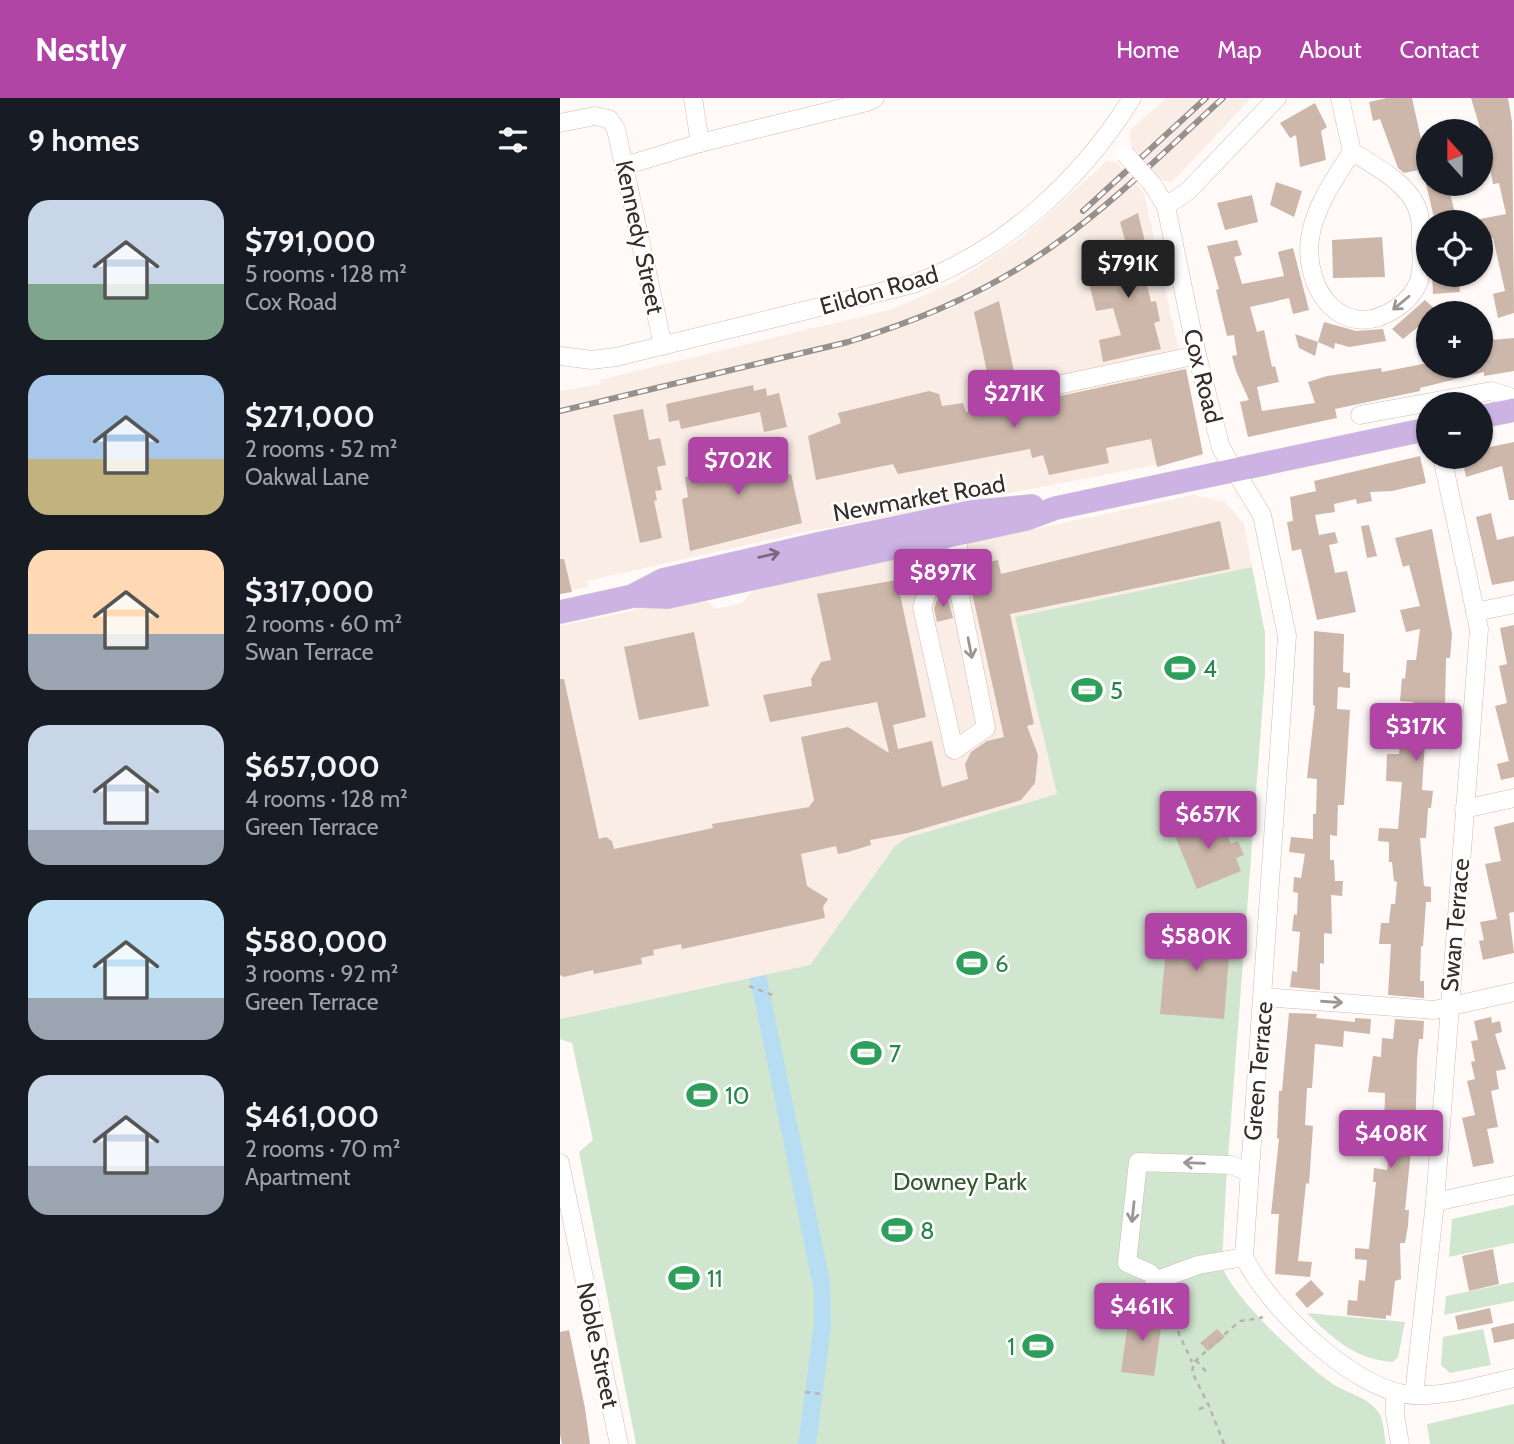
<!DOCTYPE html>
<meta charset="utf-8">
<style>
body{margin:0;font-family:Cabin,sans-serif;background:#20242c;color:#f1f3f6;height:100vh;display:flex;flex-direction:column;font-size:26px;white-space:nowrap}
*{box-sizing:border-box;margin:0}
p{font-size:23px;color:#9ea1a6}
.icon{flex:none;width:38px;height:38px;fill:none;stroke:currentColor;stroke-width:2;stroke-linecap:round;stroke-linejoin:round}
.map{position:relative;flex:1;overflow:hidden}
.sheet{display:flex;flex-direction:column;background:#171b24;width:560px}
.sheet>*{flex:none}
.needle{width:46px;rotate:339deg}
.tools{position:absolute;left:856px;top:21px;display:grid;gap:14px}
.tools a{display:grid;place-items:center;width:77px;height:77px;border-radius:50%;background:#171b24;box-shadow:0 2px 5px #0004;font-size:35px}
.price{position:absolute;translate:-50% -60px;padding:0 16px;border-radius:7px;background:#b045a6;color:#fff;font-size:23px;line-height:46px;filter:drop-shadow(0 2px 4px #0008)}
.price::after{content:'';position:absolute;left:50%;top:42px;width:21px;height:16px;margin-left:-10px;background:inherit;clip-path:polygon(0 0,100% 0,50% 100%)}
.price.selected{background:#222;color:#fff}
ul{padding:0;list-style:none}
li{display:flex;align-items:center;gap:21px;height:175px;padding:0 28px}
li span{display:grid;place-items:center;flex:none;width:196px;height:140px;border-radius:21px;color:#555}
li>.icon{margin-inline-start:auto}
span .icon{width:84px;height:84px;fill:#fffc;stroke-width:1}
li b{font-size:30px}
h2{display:flex;justify-content:space-between;align-items:center;height:84px;padding:0 28px;font-size:30px}
header{display:flex;align-items:center;gap:42px;box-sizing:border-box;height:98px;padding:0 35px;background:#b045a6;color:#fff}
header strong{font-size:33px}
nav{display:flex;gap:38px;margin-inline-start:auto;font-size:24px}
main{display:flex;flex:1;min-height:0}
.map>svg:first-child{display:block}
.built{fill:#f9ede6}
.green{fill:#d1e6ce}
.water{fill:#b6ddf2}
.building{fill:#cdb7aa}
.lines{fill:none;stroke-linecap:round;stroke-linejoin:round}
.minor-casing{stroke:#d1bbae;stroke-width:19}
.major-casing{stroke:#d7d5d4;stroke-width:24}
.path{stroke:#b9b3af;stroke-width:2.5;stroke-dasharray:5 5;stroke-linecap:butt}
.minor{stroke:#fff;stroke-width:18}
.major{stroke:#cdb3e3;stroke-width:23}
.rail-casing{stroke:#97908c;stroke-width:6}
.rail{stroke:#fff;stroke-width:3.5;stroke-dasharray:10;stroke-linecap:butt}
.minor-bridge-casing{stroke:#d1bbae;stroke-width:19;stroke-linecap:butt}
.minor-bridge{stroke:#fff;stroke-width:18}
.oneway{stroke:#9b9694}
.oneway2{stroke:#7a6a7d}
.labels{text-anchor:middle;dominant-baseline:central;stroke-width:5;stroke-linejoin:round;paint-order:stroke}
.street-label{font-size:24px;fill:#372e29;stroke:#fff}
.leisure-label{font-size:24px;fill:#27864d;stroke:#fff;text-anchor:start}
.park-label{font-size:24px;fill:#32582d;stroke:#fff}
</style>
<header>
<strong>Nestly</strong>
<nav><a>Home</a><a>Map</a><a>About</a><a>Contact</a></nav>
</header>
<main>
<section class="sheet">
<h2>9 homes<svg class="icon" aria-label="filters" viewBox="0 0 24 24"><path d="M4 7h16M4 17h16"/><circle cx="9" cy="7" r="2"/><circle cx="15" cy="17" r="2"/></svg></h2>
<ul>
<li><span style="background:linear-gradient(#c9d6e8 60%,#7fa58c 0)"><svg class="icon" aria-label="home" viewBox="0 0 24 24"><path d="M3 11l9-7 9 7M6 9v11h12V9"/></svg></span><div><b>$791,000</b><p>5 rooms · 128 m²</p><p>Cox Road</p></div></li>
<li><span style="background:linear-gradient(#a9c7e8 60%,#c2b280 0)"><svg class="icon" aria-label="home" viewBox="0 0 24 24"><path d="M3 11l9-7 9 7M6 9v11h12V9"/></svg></span><div><b>$271,000</b><p>2 rooms · 52 m²</p><p>Oakwal Lane</p></div></li>
<li><span style="background:linear-gradient(#ffd9b3 60%,#9aa5b1 0)"><svg class="icon" aria-label="home" viewBox="0 0 24 24"><path d="M3 11l9-7 9 7M6 9v11h12V9"/></svg></span><div><b>$317,000</b><p>2 rooms · 60 m²</p><p>Swan Terrace</p></div></li>
<li><span style="background:linear-gradient(#c9d6e8 75%,#9aa5b1 0)"><svg class="icon" aria-label="home" viewBox="0 0 24 24"><path d="M3 11l9-7 9 7M6 9v11h12V9"/></svg></span><div><b>$657,000</b><p>4 rooms · 128 m²</p><p>Green Terrace</p></div></li>
<li><span style="background:linear-gradient(#bfe0f5 70%,#9aa5b1 0)"><svg class="icon" aria-label="home" viewBox="0 0 24 24"><path d="M3 11l9-7 9 7M6 9v11h12V9"/></svg></span><div><b>$580,000</b><p>3 rooms · 92 m²</p><p>Green Terrace</p></div></li>
<li><span style="background:linear-gradient(#c9d6e8 65%,#9aa5b1 0)"><svg class="icon" aria-label="home" viewBox="0 0 24 24"><path d="M3 11l9-7 9 7M6 9v11h12V9"/></svg></span><div><b>$461,000</b><p>2 rooms · 70 m²</p><p>Apartment</p></div></li>
</ul>
</section>
<div class="map">
<svg width="954" height="1346" viewBox="0 0 954 1346">
<rect width="100%" height="100%" fill="#fffaf7"/>
<g class="built">
<polygon points="607,0 691,0 611,85 600,81 571,48 570,40 570,32"/>
<polygon points="547,63 556,64 584,95 642,358 240,435 27,483 28,489 0,494 0,293 41,286 40,282 332,211 398,182 464,138"/>
<polygon points="633,397 665,404 684,426 692,469 455,519 497,696 347,740 335,748 250,867 0,921 0,528 100,507 144,501 155,511 182,505 194,492"/>
</g>
<g class="green">
<path d="M 692,469 L 705,535 L 705,577 L 666,1086 L 662,1167 C 669,1196 743,1265 770,1284 C 785,1295 808,1298 819,1315 C 824,1323 824,1337 826,1346 L 76,1346 L 19,1054 L 33,1042 L 12,945 L 0,941 L 0,921 L 250,867 L 335,748 L 346,740 L 497,696 L 455,519 Z"/>
<polygon points="954,1107 954,1145 889,1159 892,1121"/>
<polygon points="954,1184 954,1203 884,1217 886,1198"/>
<path d="M 747,1215 L 845,1224 L 838,1259 L 833,1264 C 796,1262 772,1240 747,1215 Z"/>
<polygon points="923,1231 931,1267 890,1275 881,1267 883,1239"/>
<polygon points="954,1306 954,1346 870,1346 867,1326"/>
</g>
<polygon class="water" points="206,877 270,1183 271,1228 256,1346 238,1346 254,1226 254,1194 190,880"/>
<g class="building">
<polygon points="827,0 852,0 863,50 868,49 868,70 844,75 838,70 820,21 813,23 809,4"/>
<polygon points="911,0 948,0 952,24 954,215 938,220 933,196 945,193 933,140 920,143 920,121 946,116 939,85 933,86 927,53"/>
<polygon points="755,5 767,29 761,33 766,62 740,69 736,37 730,40 720,25"/>
<polygon points="716,84 742,93 734,119 710,107"/>
<polygon points="866,86 888,86 897,124 875,124"/>
<polygon points="692,97 698,124 665,132 657,105"/>
<polygon points="578,115 587,153 580,155 591,204 596,203 600,223 594,225 601,251 543,264 539,242 561,237 553,210 536,213 527,177 572,168 560,124"/>
<polygon points="822,139 825,179 773,180 772,142"/>
<polygon points="677,142 682,157 674,159 682,186 724,178 718,154 733,150 749,212 733,216 729,200 690,209 697,234 704,232 712,269 715,268 719,284 697,289 702,313 755,305 748,284 767,278 821,270 822,274 868,265 868,268 920,268 920,243 954,240 954,273 924,278 924,274 860,290 860,293 775,311 777,320 688,339 680,304 689,302 676,273 672,258 677,257 674,237 667,238 656,192 659,191 647,148"/>
<polygon points="872,177 898,177 900,194 873,196"/>
<polygon points="865,202 879,215 868,215 868,221 843,241 832,231"/>
<polygon points="439,203 455,278 429,283 414,214"/>
<polygon points="764,224 796,233 823,231 826,243 789,249 775,245 774,251 758,244"/>
<polygon points="735,236 758,244 755,258 739,250"/>
<polygon points="626,271 643,356 597,369 591,341 546,350 549,365 489,377 483,357 472,360 470,351 338,376 333,366 256,382 248,338 281,325 278,315 369,293 379,296 382,308 403,305 406,314 436,308 444,310"/>
<polygon points="193,287 194,293 206,290 207,298 219,295 227,329 204,334 200,314 121,331 119,322 109,324 106,306"/>
<polygon points="83,311 89,342 100,340 106,367 97,369 102,392 95,393 97,402 94,403 102,440 80,445 53,317"/>
<polygon points="189,341 193,361 211,353 212,364 221,363 223,378 231,376 242,425 130,453 122,401 128,399 125,379 134,377 131,370 149,365 145,353"/>
<polygon points="954,344 954,402 949,402 942,368 906,379 902,359 920,359 920,351"/>
<polygon points="860,358 866,385 832,393 810,394 812,403 797,406 796,401 774,406 775,414 755,417 759,437 775,434 778,445 769,447 775,475 787,473 796,514 757,522 741,451 732,453 727,424 733,423 730,399 756,393 754,383"/>
<polygon points="931,415 937,442 954,438 954,483 932,487 916,419"/>
<polygon points="660,423 670,471 450,516 474,626 467,628 478,657 475,685 461,702 348,735 310,742 311,747 288,754 278,756 276,748 241,756 247,788 268,801 263,809 265,820 122,851 121,846 93,852 94,857 81,860 82,866 34,876 33,872 4,879 0,877 0,581 4,581 39,741 46,739 52,743 54,751 153,730 152,726 249,709 254,702 241,639 288,629 329,655 317,604 210,624 203,597 252,588 251,581 261,564 271,562 257,496 337,482 366,619 333,627 338,651 372,643 382,689 408,681 405,666 411,654 427,643 444,639 409,481 409,468 438,462 441,476"/>
<polygon points="809,427 817,458 807,460 801,428"/>
<polygon points="872,431 892,536 890,560 886,560 885,608 880,607 876,635 866,635 864,658 862,692 873,693 871,710 868,710 866,740 860,740 864,788 871,789 871,804 866,804 863,848 861,848 860,883 864,883 864,900 828,897 831,846 819,846 821,825 829,825 831,806 835,806 837,784 834,783 832,764 829,764 829,744 818,743 819,730 838,731 842,684 826,683 827,656 839,656 841,636 850,637 853,604 840,603 842,580 845,581 847,562 856,562 860,531 846,534 840,512 860,508 849,467 843,469 835,440"/>
<polygon points="0,461 4,461 12,494 0,496"/>
<polygon points="387,497 393,520 377,524 374,510 378,500"/>
<polygon points="954,527 954,679 941,682 937,666 949,663 935,608 947,605 939,568 947,566 940,530"/>
<polygon points="754,533 784,536 783,574 790,575 790,590 778,589 777,611 790,612 784,707 778,707 777,738 770,737 770,762 774,762 775,783 783,783 782,798 771,797 772,836 764,835 764,866 760,865 760,892 730,889 732,873 737,874 740,834 732,833 734,816 737,817 738,795 733,794 734,779 741,780 745,756 729,754 731,739 753,741 753,716 756,716 757,681 747,680 755,608 753,607"/>
<polygon points="134,534 149,608 79,622 64,549"/>
<polygon points="658,715 671,746 678,743 684,757 676,760 681,773 637,791 613,733"/>
<polygon points="954,724 954,814 949,815 954,855 923,862 919,843 924,842 920,824 937,821 925,766 941,763 934,729"/>
<polygon points="608,828 671,833 664,921 600,916"/>
<polygon points="729,915 757,916 756,920 795,924 795,920 811,921 810,936 784,933 783,949 755,946 752,990 747,990 745,1027 753,1028 749,1086 746,1085 738,1163 752,1164 750,1179 715,1176 719,1116 711,1116 719,1041 717,1040 719,993 722,993"/>
<polygon points="931,919 932,925 940,923 942,934 935,936 946,971 936,973 939,991 931,993 938,1029 927,1031 934,1065 913,1069 902,1020 915,1017 907,983 915,981 911,964 915,963 911,943 918,942 914,923"/>
<polygon points="835,921 864,923 863,941 859,941 857,962 855,1052 851,1052 845,1112 849,1112 848,1128 845,1145 840,1145 841,1181 835,1183 831,1218 826,1217 826,1221 787,1217 788,1202 797,1203 799,1182 805,1183 807,1162 795,1161 795,1150 809,1151 816,1084 813,1084 814,1070 827,1072 830,1050 819,1049 820,1033 824,1033 825,995 808,994 813,958 821,959 822,940 833,941"/>
<polygon points="933,1151 939,1186 909,1193 902,1158"/>
<polygon points="751,1182 764,1196 747,1210 735,1196"/>
<polygon points="930,1210 933,1225 898,1232 895,1218"/>
<polygon points="570,1211 603,1216 594,1278 561,1274"/>
<polygon points="954,1225 954,1241 934,1245 931,1230"/>
<polygon points="657,1231 665,1239 648,1253 640,1245"/>
<polygon points="9,1232 25,1310 30,1346 2,1346 0,1337 0,1234"/>
</g>
<g class="lines">
<g class="minor-casing">
<g id="minor">
<polyline points="133,0 140,45"/>
<path d="M 780,0 L 792,54 C 814,67 851,87 858,113 C 862,125 861,139 861,151 C 862,161 862,172 859,183 C 855,194 846,204 835,211 C 783,245 743,192 750,140 C 754,110 776,78 792,54"/>
<polyline points="0,25 35,18 49,21 56,31 103,248"/>
<polyline points="64,68 140,45 307,4 315,0"/>
<path d="M 592,86 L 606,108 L 637,257 L 661,350 L 702,417 L 727,538 L 684,1159 C 708,1209 795,1294 853,1297 C 887,1299 922,1287 954,1280"/>
<polyline points="606,108 628,93 717,0"/>
<path d="M 0,258 L 31,262 L 56,259 L 353,186 C 444,153 521,82 572,0"/>
<polyline points="442,299 637,257"/>
<polyline points="800,317 931,293 948,298 952,312"/>
<polyline points="393,424 399,454 397,483 426,630 394,652 362,509 369,490 397,483"/>
<polyline points="915,514 954,506"/>
<polyline points="904,711 954,700"/>
<polyline points="704,899 874,912 954,894"/>
<polyline points="0,1065 59,1346"/>
<polyline points="875,1104 954,1087"/>
<polyline points="684,1159 638,1167 595,1183 590,1175 567,1165 578,1064 671,1067 689,1074"/>
<polyline points="835,1295 835,1317 840,1346"/>
<polyline points="854,1297 875,1104 919,531 882,359"/>
</g>
</g>
<g class="major-casing">
<g id="major">
<polyline points="920,319 954,312"/>
<polyline points="76,496 103,482 258,446 411,414 472,408"/>
<polyline points="0,514 73,498 108,499 466,421 496,410 868,331"/>
</g>
</g>
<g class="path">
<polyline points="189,888 215,898"/>
<polyline points="601,1197 632,1264"/>
<polyline points="636,1262 649,1277"/>
<polyline points="245,1294 262,1296"/>
<polyline points="639,1311 649,1308"/>
<path d="M 664,1346 L 649,1308 L 632,1274 L 634,1264 C 641,1258 677,1224 681,1223 C 689,1221 695,1222 703,1219"/>
</g>
<use href="#minor" class="minor"/>
<use href="#major" class="major"/>
<g class="rail-casing">
<g id="rail">
<polyline points="523,113 646,0"/>
<path d="M 0,313 L 288,244 C 361,222 432,192 494,147 C 555,104 608,50 663,0"/>
</g>
</g>
<use href="#rail" class="rail"/>
<g class="minor-bridge-casing">
<polyline id="minor-bridge" points="565,56 592,86"/>
</g>
<use href="#minor-bridge" class="minor-bridge"/>
</g>
<defs><path id="oneway-shaft" d="M-6 0H5M1.5-3L5.5 0L1.5 3" fill="none" stroke-width="1.6" stroke-linecap="round" stroke-linejoin="round" transform="scale(1.75)"/></defs>
<g class="oneway">
<use href="#oneway-shaft" transform="translate(841 205) rotate(140)"/>
<use href="#oneway-shaft" transform="translate(410 550) rotate(79)"/>
<use href="#oneway-shaft" transform="translate(772 904) rotate(4)"/>
<use href="#oneway-shaft" transform="translate(634 1065) rotate(-178)"/>
<use href="#oneway-shaft" transform="translate(573 1114) rotate(96)"/>
</g>
<use class="oneway2" href="#oneway-shaft" transform="translate(209 457) rotate(-13)"/>
<defs>
<g id="stadium-bare" transform="scale(2.415)"><path d="M0-5a6.5 5 0 1 0 0 10a6.5 5 0 1 0 0-10ZM-3.5-1.8h7v3.6h-7Z" fill="#2e9e5b" stroke="#fff" stroke-width="2.5" paint-order="stroke"/></g>
</defs>
<g fill-rule="evenodd">
<use href="#stadium-bare" x="620" y="570"/>
<use href="#stadium-bare" x="527" y="592"/>
<use href="#stadium-bare" x="412" y="865"/>
<use href="#stadium-bare" x="306" y="955"/>
<use href="#stadium-bare" x="142" y="997"/>
<use href="#stadium-bare" x="337" y="1132"/>
<use href="#stadium-bare" x="124" y="1180"/>
<use href="#stadium-bare" x="478" y="1248"/>
</g>
<g class="labels">
<g class="street-label">
<text transform="translate(80 139) rotate(78)">Kennedy Street</text>
<text transform="translate(319 192) rotate(-16)">Eildon Road</text>
<text transform="translate(643 278) rotate(76)">Cox Road</text>
<text transform="translate(359 400) rotate(-10)">Newmarket Road</text>
<text transform="translate(895 827) rotate(-85)">Swan Terrace</text>
<text transform="translate(698 973) rotate(-85)">Green Terrace</text>
<text transform="translate(38 1247) rotate(78)">Noble Street</text>
</g>
<g class="leisure-label">
<text x="643" y="570">4</text>
<text x="550" y="592">5</text>
<text x="435" y="865">6</text>
<text x="329" y="955">7</text>
<text x="165" y="997">10</text>
<text x="360" y="1132">8</text>
<text x="147" y="1180">11</text>
<text x="455" y="1248" text-anchor="end">1</text>
</g>
<g class="park-label">
<text x="400" y="1083">Downey Park</text>
</g>
</g>
</svg>
<div class="tools">
<a><svg class="needle" viewBox="-14 -14 28 28"><path d="M0-13l5 13h-10z" fill="#e53935"/><path d="M0 13l5-13h-10z" fill="#9ea1a6"/></svg></a>
<a><svg class="icon" aria-label="locate" viewBox="0 0 24 24"><circle cx="12" cy="12" r="6"/><path d="M12 2v4M12 18v4M2 12h4M18 12h4"/></svg></a>
<a>+</a>
<a>−</a>
</div>
<b class="price selected" style="left:568px;top:202px">$791K</b>
<b class="price" style="left:454px;top:332px">$271K</b>
<b class="price" style="left:178px;top:399px">$702K</b>
<b class="price" style="left:383px;top:511px">$897K</b>
<b class="price" style="left:856px;top:665px">$317K</b>
<b class="price" style="left:648px;top:753px">$657K</b>
<b class="price" style="left:636px;top:875px">$580K</b>
<b class="price" style="left:831px;top:1072px">$408K</b>
<b class="price" style="left:582px;top:1245px">$461K</b>
</div>
</main>
